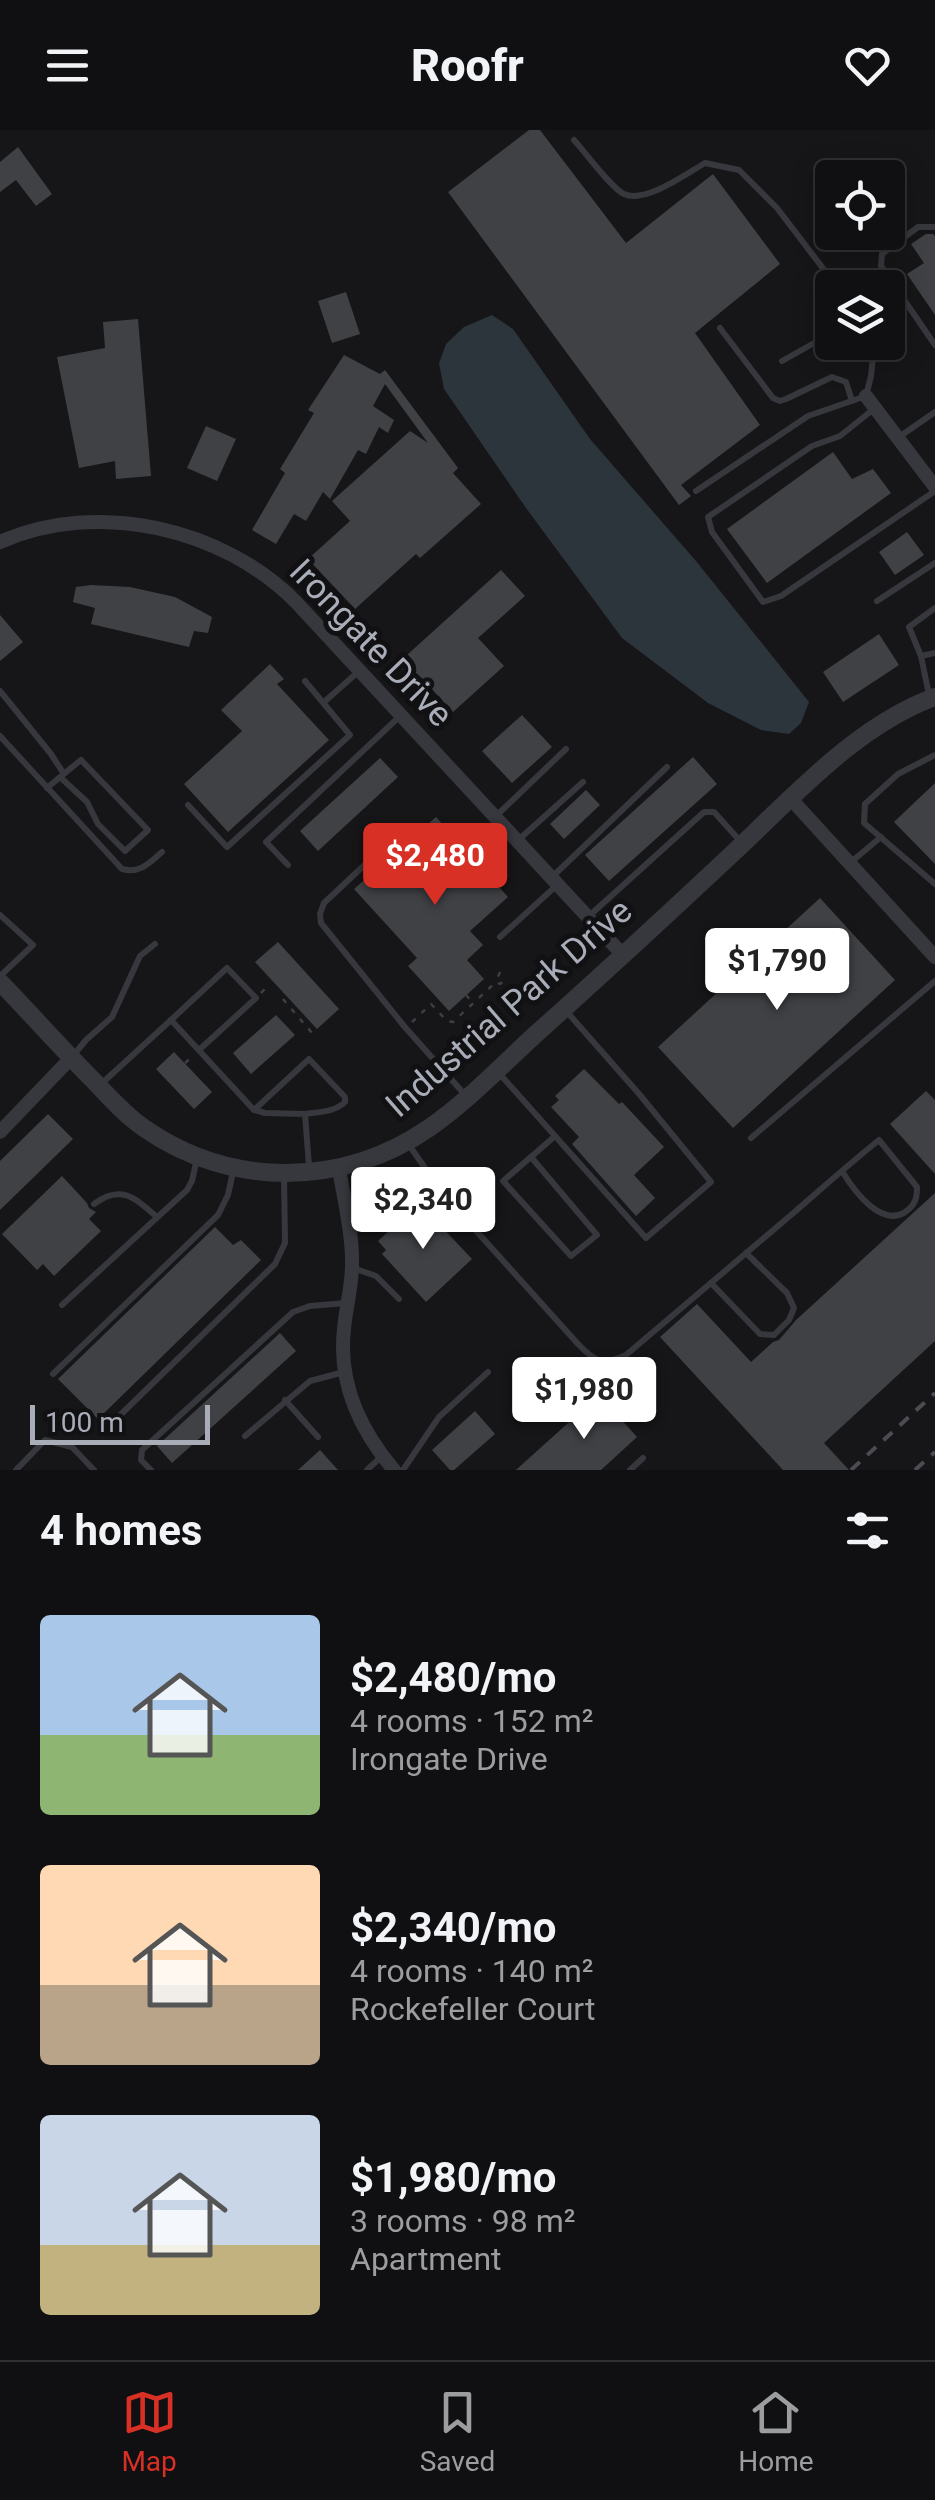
<!DOCTYPE html>
<meta charset="utf-8">
<style>
body{margin:0;font-family:Roboto,sans-serif;background:#19191b;color:#f1f3f6;height:100vh;display:flex;flex-direction:column;font-size:38px;white-space:nowrap}
*{box-sizing:border-box;margin:0}
p{font-size:32px;color:#9c9d9f}
.icon{flex:none;width:55px;height:55px;fill:none;stroke:currentColor;stroke-width:2;stroke-linecap:round;stroke-linejoin:round}
.map{position:relative;height:1340px;overflow:hidden}
.details{display:flex;flex-direction:column;background:#101012;flex:1}
.details>*{flex:none}
.tools{position:absolute;left:815px;top:30px;display:grid;gap:20px}
.tools a{display:grid;place-items:center;width:90px;height:90px;border-radius:10px;background:#101012;box-shadow:0 5px 25px #0003,0 0 0 2px #303032;font-size:50px}
.scale{position:absolute;left:30px;bottom:25px;width:180px;box-sizing:border-box;padding-left:10px;border:5px solid #a8adb8;border-top:0;font-size:28px;line-height:35px;white-space:nowrap;color:#a8adb8;-webkit-text-stroke:8px #111113;paint-order:stroke}
.price{position:absolute;translate:-50% -85px;padding:0 22px;border-radius:10px;background:#fff;color:#222;font-size:32px;line-height:65px;filter:drop-shadow(0 2px 5px #0008)}
.price::after{content:'';position:absolute;left:50%;top:60px;width:30px;height:22px;margin-left:-15px;background:inherit;clip-path:polygon(0 0,100% 0,50% 100%)}
.price.selected{background:#d93025;color:#fff}
ul{padding:0;list-style:none}
li{display:flex;align-items:center;gap:30px;height:250px;padding:0 40px}
li span{display:grid;place-items:center;flex:none;width:280px;height:200px;border-radius:10px;color:#555}
li>.icon{margin-inline-start:auto}
span .icon{width:120px;height:120px;fill:#fffc;stroke-width:1}
li b{font-size:42px}
h2{display:flex;justify-content:space-between;align-items:center;height:120px;padding:0 40px;font-size:42px}
header{display:flex;justify-content:space-between;align-items:center;height:130px;padding:0 40px;background:#101012;font-size:45px;font-weight:800}
.menu{display:flex;justify-content:space-around;align-items:center;height:140px;border-top:2px solid #303032;background:#101012;font-size:28px;color:#9c9d9f}
.menu a{display:grid;justify-items:center;gap:5px}
.menu .selected{color:#d93025}
.map>svg:first-child{display:block}
.water{fill:#2c353c}
.building{fill:#404145}
.lines{fill:none;stroke-linecap:round;stroke-linejoin:round}
.path{stroke:#3d3f44;stroke-width:2.5;stroke-dasharray:5 8;stroke-linecap:butt}
.service{stroke:#37383d;stroke-width:6}
.minor{stroke:#37383d;stroke-width:14}
.tertiary{stroke:#37383d;stroke-width:18}
.rail{stroke:#4a4c52;stroke-width:4;stroke-dasharray:12 10;stroke-linecap:butt}
.labels{text-anchor:middle;dominant-baseline:central;stroke-width:10;stroke-linejoin:round;paint-order:stroke}
.street-label{font-size:35px;fill:#a8adb8;stroke:#111113}
</style>
<header><svg class="icon" aria-label="menu" viewBox="0 0 24 24"><path d="M4 6h16M4 12h16M4 18h16"/></svg>Roofr<svg class="icon" aria-label="heart" viewBox="0 0 24 24"><path d="M12 20l-8-8c-3-5 5-10 8-4 3-6 11-1 8 4z"/></svg></header>
<div class="map">
<svg width="935" height="1340" viewBox="0 0 935 1340">
<rect width="100%" height="100%" fill="#161618"/>
<polygon class="water" points="492,185 513,199 590,309 696,431 809,572 801,593 789,604 761,600 708,573 622,508 526,378 444,259 439,233 446,214 464,197"/>
<g class="building">
<polygon points="529,0 540,0 626,113 713,44 780,134 695,203 760,295 681,355 691,366 679,375 448,62"/>
<polygon points="18,17 52,64 36,76 16,50 0,62 0,32"/>
<polygon points="926,104 933,104 935,106 935,185 907,144 924,133 911,114"/>
<polygon points="346,162 360,204 332,213 318,171"/>
<polygon points="138,189 151,346 116,349 115,331 79,338 57,227 105,218 103,192"/>
<polygon points="344,225 380,244 385,240 458,338 453,343 481,374 420,428 416,424 355,479 308,429 350,391 332,371 410,301 428,313 385,254 373,276 394,290 388,303 379,297 366,324 358,320 330,369 323,362 306,391 294,384 276,414 252,400 285,343 280,339 314,283 308,280"/>
<polygon points="206,296 236,309 217,351 187,338"/>
<polygon points="833,322 852,349 873,339 891,363 767,453 727,399"/>
<polygon points="907,402 924,425 895,445 879,422"/>
<polygon points="501,440 525,466 478,508 504,536 453,582 427,554 421,559 397,534"/>
<polygon points="91,455 130,457 175,467 212,487 208,503 194,501 189,517 91,494 95,478 73,472 76,457"/>
<polygon points="0,485 23,512 0,531"/>
<polygon points="879,504 899,535 843,572 823,542"/>
<polygon points="270,534 284,549 277,554 329,610 228,702 184,654 242,601 221,580"/>
<polygon points="522,585 552,617 512,653 482,621"/>
<polygon points="693,627 717,654 609,751 585,725"/>
<polygon points="380,628 398,647 318,721 300,701"/>
<polygon points="935,653 935,734 894,692"/>
<polygon points="586,660 600,675 564,709 550,694"/>
<polygon points="436,687 508,767 470,801 483,815 467,830 484,849 449,881 408,836 417,828 354,759"/>
<polygon points="820,768 895,850 733,998 658,917"/>
<polygon points="278,812 339,879 317,899 255,832"/>
<polygon points="276,885 295,905 251,944 233,923"/>
<polygon points="174,922 212,962 194,979 156,939"/>
<polygon points="584,939 619,974 622,972 664,1017 634,1045 655,1068 636,1086 572,1014 579,1007 551,977 559,970 555,966"/>
<polygon points="926,961 935,970 935,1044 890,994"/>
<polygon points="48,984 73,1009 0,1080 0,1031"/>
<polygon points="62,1046 87,1073 89,1078 96,1082 89,1089 101,1101 54,1146 43,1134 37,1140 2,1104"/>
<polygon points="935,1063 935,1211 824,1313 849,1340 783,1340 660,1207 697,1174 751,1232 773,1212 779,1210 796,1190"/>
<polygon points="419,1073 472,1129 426,1172 382,1124 386,1120 378,1111"/>
<polygon points="215,1097 233,1115 241,1110 261,1130 98,1289 58,1249"/>
<polygon points="280,1203 296,1221 172,1333 157,1316"/>
<polygon points="599,1265 637,1307 601,1340 516,1340"/>
<polygon points="475,1281 495,1304 454,1340 450,1340 432,1320"/>
<polygon points="320,1320 338,1340 298,1340"/>
</g>
<g class="lines">
<g class="path">
<polyline points="500,842 496,852 500,854 507,848"/>
<polyline points="261,863 269,855"/>
<polyline points="466,865 472,872"/>
<polyline points="283,869 312,903"/>
<polyline points="412,892 431,874 447,891 453,892 496,852"/>
<polyline points="185,933 192,927"/>
</g>
<g class="service">
<path d="M 574,10 C 585,22 611,58 624,64 C 645,74 686,44 705,33 L 739,40 L 777,78 L 838,158"/>
<polyline points="935,97 918,97 882,124 881,136 935,215"/>
<polyline points="720,198 773,268 780,271 786,269 832,247 846,252 852,271"/>
<polyline points="782,231 832,203"/>
<polyline points="875,278 840,306 812,316 708,387 712,402 763,472 781,466 935,361"/>
<polyline points="899,307 935,282"/>
<polyline points="696,361 808,286 866,266 871,246 874,217 872,212"/>
<polyline points="877,471 935,433"/>
<polyline points="921,526 935,523"/>
<polyline points="0,561 51,624 64,644"/>
<polyline points="929,565 921,526 909,497 935,478"/>
<polyline points="324,572 358,542"/>
<path d="M 0,606 L 122,739 C 140,744 149,733 162,722"/>
<polyline points="935,625 898,644 865,674 864,693 935,754"/>
<polyline points="47,658 60,647 87,672 98,694 125,721 148,700 81,630 60,647"/>
<polyline points="188,675 227,717 350,605 305,551"/>
<polyline points="495,687 566,619"/>
<polyline points="405,697 324,773 320,784 321,793 404,896 466,966"/>
<polyline points="516,712 583,652"/>
<polyline points="851,732 881,707"/>
<polyline points="288,735 266,712 399,587"/>
<polyline points="551,748 667,637"/>
<polyline points="0,785 33,815 0,846"/>
<polyline points="589,786 704,682 714,682 742,713"/>
<polyline points="500,807 556,756"/>
<polyline points="171,890 227,838 256,868 199,920"/>
<polyline points="72,927 86,910 112,887 140,826 155,814"/>
<polyline points="497,941 646,1108 711,1052 640,965 567,882"/>
<polyline points="100,955 171,890 254,980 265,983 305,984 309,1036"/>
<path d="M 254,980 L 309,929 L 345,967 L 345,972 C 335,982 319,982 305,984"/>
<polyline points="751,1008 935,851"/>
<path d="M 409,1015 L 439,1058 L 470,1094 L 578,1214 C 595,1232 603,1236 626,1225 C 681,1179 736,1132 791,1085 C 820,1060 849,1034 879,1010 L 917,1057 C 917,1066 916,1073 909,1079 C 884,1102 854,1061 842,1041"/>
<polyline points="531,1027 597,1105 571,1126 503,1051 554,1007"/>
<path d="M 94,1074 C 121,1054 135,1068 157,1087"/>
<polyline points="350,1094 371,1090 402,1062"/>
<polyline points="353,1138 376,1146 399,1169"/>
<polyline points="711,1153 760,1204 774,1205 789,1190 794,1178 787,1163 746,1123"/>
<polyline points="62,1175 187,1060 192,1051 197,1028"/>
<polyline points="53,1244 218,1085 228,1065 234,1037"/>
<polyline points="285,1270 318,1307"/>
<polyline points="109,1296 275,1134 285,1113 284,1044"/>
<polyline points="245,1306 310,1251 344,1242"/>
<polyline points="16,1340 45,1310 72,1317 94,1340"/>
<polyline points="151,1340 141,1330 142,1320 293,1182 310,1176 346,1173"/>
<polyline points="367,1340 381,1327"/>
<polyline points="403,1340 439,1287 488,1242"/>
<polyline points="630,1340 643,1328"/>
</g>
<g class="minor">
<polyline points="866,266 935,357"/>
<path d="M 0,412 C 97,369 223,398 296,472 L 623,825"/>
<polyline points="791,669 935,827"/>
<polyline points="0,1002 71,928"/>
<path d="M 339,1039 C 344,1069 352,1100 352,1130 C 353,1153 346,1176 344,1199 C 338,1252 360,1300 394,1340"/>
</g>
<path class="tertiary" d="M 0,852 C 32,885 62,919 94,951 C 109,967 125,985 144,998 C 230,1058 342,1058 429,998 C 468,971 502,935 537,903 C 603,844 668,784 732,724 C 792,668 857,595 935,567"/>
<g class="rail">
<polyline points="851,1340 935,1263"/>
<polyline points="915,1340 935,1322"/>
</g>
</g>
<g class="labels">
<g class="street-label">
<text transform="translate(371 513) rotate(46)">Irongate Drive</text>
<text transform="translate(509 878) rotate(-41)">Industrial Park Drive</text>
</g>
</g>
</svg>
<div class="tools">
<a><svg class="icon" aria-label="locate" viewBox="0 0 24 24"><circle cx="12" cy="12" r="6"/><path d="M12 2v4M12 18v4M2 12h4M18 12h4"/></svg></a>
<a><svg class="icon" aria-label="layers" viewBox="0 0 24 24"><path d="M12 4l9 5-9 5-9-5zM3 14l9 5 9-5"/></svg></a>
</div>
<div class="scale">100 m</div>
<b class="price selected" style="left:435px;top:778px">$2,480</b>
<b class="price" style="left:777px;top:883px">$1,790</b>
<b class="price" style="left:423px;top:1122px">$2,340</b>
<b class="price" style="left:584px;top:1312px">$1,980</b>
</div>
<section class="details">
<h2>4 homes<svg class="icon" aria-label="filters" viewBox="0 0 24 24"><path d="M4 7h16M4 17h16"/><circle cx="9" cy="7" r="2"/><circle cx="15" cy="17" r="2"/></svg></h2>
<ul>
<li><span style="background:linear-gradient(#a9c7e8 60%,#8fb573 0)"><svg class="icon" aria-label="home" viewBox="0 0 24 24"><path d="M3 11l9-7 9 7M6 9v11h12V9"/></svg></span><div><b>$2,480/mo</b><p>4 rooms · 152 m²</p><p>Irongate Drive</p></div></li>
<li><span style="background:linear-gradient(#ffd9b3 60%,#b9a48a 0)"><svg class="icon" aria-label="home" viewBox="0 0 24 24"><path d="M3 11l9-7 9 7M6 9v11h12V9"/></svg></span><div><b>$2,340/mo</b><p>4 rooms · 140 m²</p><p>Rockefeller Court</p></div></li>
<li><span style="background:linear-gradient(#c9d6e8 65%,#c2b280 0)"><svg class="icon" aria-label="home" viewBox="0 0 24 24"><path d="M3 11l9-7 9 7M6 9v11h12V9"/></svg></span><div><b>$1,980/mo</b><p>3 rooms · 98 m²</p><p>Apartment</p></div></li>
</ul>
</section>
<nav class="menu">
<a class="selected"><svg class="icon" aria-label="map" viewBox="0 0 24 24"><path d="M3 6l6-2 6 2 6-2v14l-6 2-6-2-6 2zM9 4v14M15 6v14"/></svg>Map</a>
<a><svg class="icon" aria-label="saved" viewBox="0 0 24 24"><path d="M7 4h10v16l-5-4-5 4z"/></svg>Saved</a>
<a><svg class="icon" aria-label="home" viewBox="0 0 24 24"><path d="M3 11l9-7 9 7M6 9v11h12V9"/></svg>Home</a>
</nav>
